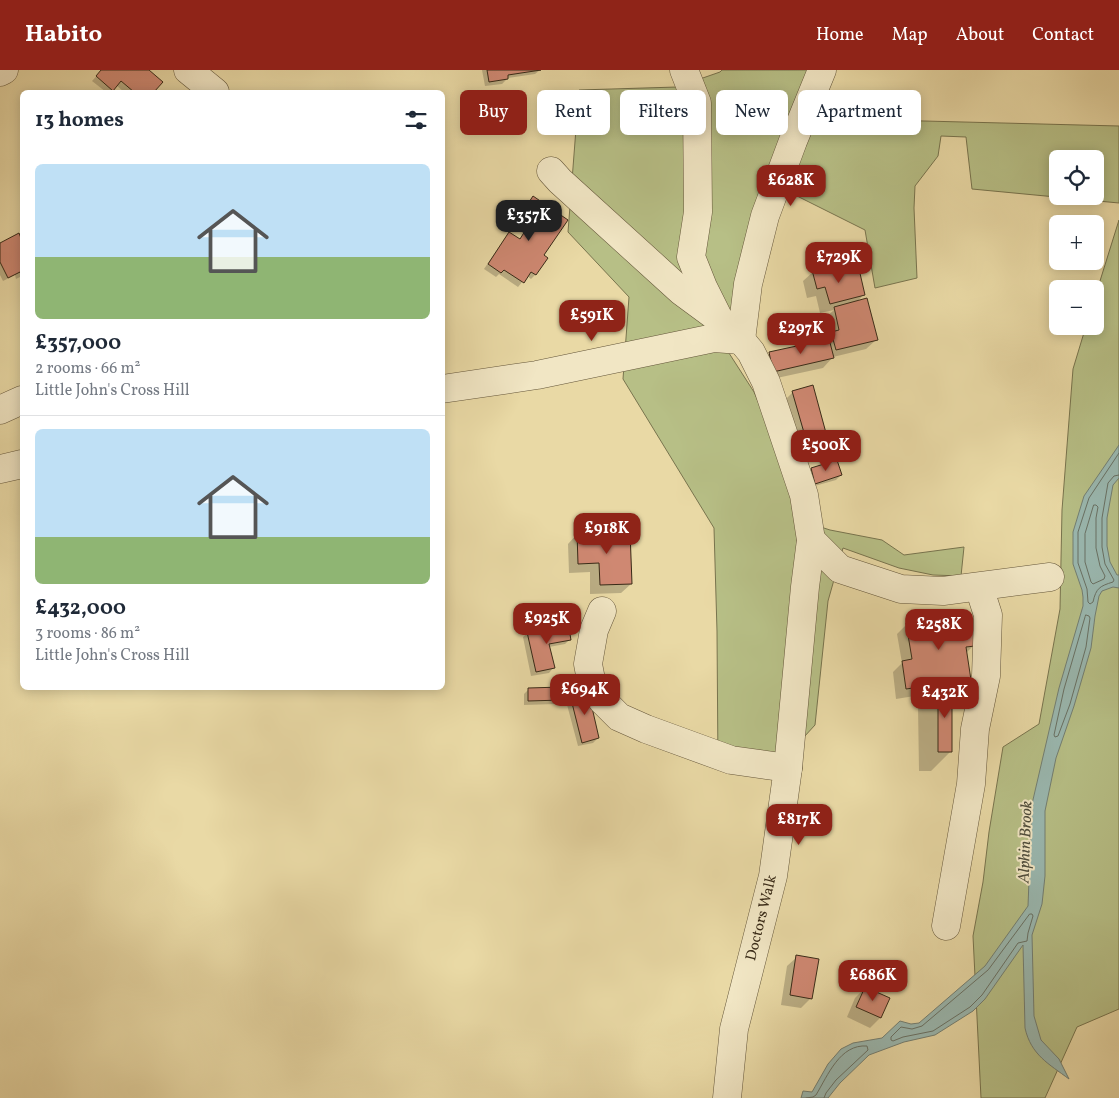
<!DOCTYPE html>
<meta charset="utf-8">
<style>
body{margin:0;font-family:Vollkorn,serif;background:#f6f6f7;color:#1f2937;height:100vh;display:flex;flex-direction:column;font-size:19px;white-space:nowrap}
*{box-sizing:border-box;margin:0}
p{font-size:16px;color:#747a83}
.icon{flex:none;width:28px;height:28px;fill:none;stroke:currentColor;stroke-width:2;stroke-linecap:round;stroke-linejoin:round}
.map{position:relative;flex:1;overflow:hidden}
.panel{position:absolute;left:20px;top:20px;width:425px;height:600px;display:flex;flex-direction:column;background:#fff;border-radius:8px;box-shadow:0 2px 12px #0003}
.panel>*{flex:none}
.banner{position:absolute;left:460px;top:20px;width:475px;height:45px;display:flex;gap:10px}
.buttons{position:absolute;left:1049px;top:80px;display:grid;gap:10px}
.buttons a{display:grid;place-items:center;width:55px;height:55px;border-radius:8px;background:#fff;box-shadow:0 2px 12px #0003;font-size:25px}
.price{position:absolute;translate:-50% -42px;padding:0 11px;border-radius:10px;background:#8f2418;color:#fff;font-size:16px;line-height:32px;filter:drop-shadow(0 1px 2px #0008)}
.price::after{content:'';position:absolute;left:50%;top:30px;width:15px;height:11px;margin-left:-8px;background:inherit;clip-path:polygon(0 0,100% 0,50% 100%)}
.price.active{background:#222;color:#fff}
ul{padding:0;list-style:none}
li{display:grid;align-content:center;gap:10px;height:265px;padding:0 15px}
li+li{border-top:1px solid #e0e1e3}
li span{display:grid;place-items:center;height:155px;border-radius:8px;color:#555}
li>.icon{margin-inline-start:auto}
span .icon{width:90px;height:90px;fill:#fffc;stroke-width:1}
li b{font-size:21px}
h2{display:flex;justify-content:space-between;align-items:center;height:60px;padding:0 15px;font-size:21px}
.pill{padding:0 18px;border-radius:8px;background:#fff;box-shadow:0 2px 12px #0003;font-size:18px;line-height:45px}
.pill.active{background:#8f2418;color:#fff}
header{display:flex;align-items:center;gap:30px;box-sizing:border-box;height:70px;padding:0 25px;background:#8f2418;color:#fff}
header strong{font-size:24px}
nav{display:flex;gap:28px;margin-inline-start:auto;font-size:18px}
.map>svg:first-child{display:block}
.green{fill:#b7bf86;stroke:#78744e;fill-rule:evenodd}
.water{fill:#9ab8b0;stroke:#737f73}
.shadow{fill:#0003}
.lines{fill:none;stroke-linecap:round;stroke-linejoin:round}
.shore{stroke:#697164;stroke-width:1}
.building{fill:#cf8872;stroke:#382a17}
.minor-casing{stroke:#64563a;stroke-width:29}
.minor{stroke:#f1e6c4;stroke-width:28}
.labels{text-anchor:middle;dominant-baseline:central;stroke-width:4;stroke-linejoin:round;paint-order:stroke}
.street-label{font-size:15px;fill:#382a17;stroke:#f1e6c4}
.water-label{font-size:16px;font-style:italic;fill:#504e3d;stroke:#f1e6c4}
</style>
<header>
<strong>Habito</strong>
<nav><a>Home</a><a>Map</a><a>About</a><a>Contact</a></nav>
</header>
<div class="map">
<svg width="1119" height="1028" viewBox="0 0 1119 1028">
<rect width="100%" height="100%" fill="#e9d9a5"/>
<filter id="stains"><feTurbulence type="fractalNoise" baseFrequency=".004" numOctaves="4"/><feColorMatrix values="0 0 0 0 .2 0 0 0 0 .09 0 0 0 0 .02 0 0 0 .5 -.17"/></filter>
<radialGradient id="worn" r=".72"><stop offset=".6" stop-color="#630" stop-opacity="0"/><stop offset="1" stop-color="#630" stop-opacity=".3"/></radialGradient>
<g class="green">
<path d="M 722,0 L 810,0 L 796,38 L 817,59 L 885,50 L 1119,56 L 1119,133 L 972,119 L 966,67 L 941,66 L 938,86 L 915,116 L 914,138 L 917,208 L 875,218 L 865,160 L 785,120 L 727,280 L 754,322 L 776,373 L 796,449 L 830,460 L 882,470 L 904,485 L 964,477 L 961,506 L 933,505 L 899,498 L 843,478 L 828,531 L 815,655 L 804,667 L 800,703 L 718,697 L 717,561 L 714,458 L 623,309 L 629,227 L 568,162 L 579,20 L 677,17 L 720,2 ZM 1058,89 L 1095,89 L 1095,126 L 1058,126 Z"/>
<polygon points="1119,150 1119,939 1077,957 1045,1028 981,1028 973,866 983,812 989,762 1003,677 1039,654 1060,539 1062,440 1073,299 1086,256 1095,256 1095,227"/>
</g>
<path class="water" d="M 1119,375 L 1119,408 L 1113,415 L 1107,448 L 1107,476 L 1110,492 L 1117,505 L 1119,505 L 1119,518 L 1113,517 L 1102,521 L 1099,526 L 1095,546 L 1091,578 L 1074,636 L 1056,688 L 1045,741 L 1045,806 L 1042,834 L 1032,865 L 1034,946 L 1041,970 L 1059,989 L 1069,1009 C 1049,994 1031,985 1025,958 L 1023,875 L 985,929 L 973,941 L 935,965 L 904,972 L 869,985 L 840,1013 L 828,1028 L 801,1028 L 803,1021 L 812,1022 L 828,994 L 841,979 L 853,973 L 882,968 L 900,951 L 911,954 L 919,953 L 985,896 L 1028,836 L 1032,734 L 1059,618 L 1083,536 L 1083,527 L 1082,520 L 1073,494 L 1073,462 L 1084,426 Z"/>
<g class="shadow">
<polygon points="102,0 147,0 161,12 152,22 124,22 116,15 110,22 106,22 92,11"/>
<polygon points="482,0 540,0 535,4 508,8 502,14 485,16"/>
<polygon points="533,128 543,185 547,188 535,205 531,209 527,206 518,217 499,204 496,207 484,199 505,168 519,170 527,158 516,151 528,132"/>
<polygon points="18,165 22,173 22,206 16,209 15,205 3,211 0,205 0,174"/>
<polygon points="813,202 836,206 864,224 856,233 876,270 866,279 833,287 823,298 763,311 759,293 769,284 824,271 829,266 825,248 834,240 820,243 816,226 807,228 803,211"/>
<polygon points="793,322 828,374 818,384 799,389 783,332"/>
<polygon points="836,392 841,405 836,410 811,417 807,404 811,399"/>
<polygon points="577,464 631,514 621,523 590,524 590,502 569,503 568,474"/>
<polygon points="907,554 974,575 965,584 969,609 959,619 951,621 951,681 931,701 919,701 918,637 933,623 896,629 893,602 902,593 897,564"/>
<polygon points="528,563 570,569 565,574 549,577 553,598 549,603 531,606 523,567"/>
<polygon points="529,619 561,630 556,634 524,635 524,624"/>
<polygon points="571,626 598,668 593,673 578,676 566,631"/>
<polygon points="797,887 811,928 801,938 781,935 787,896"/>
<polygon points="865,918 888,929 880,948 870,958 847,947 855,928"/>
</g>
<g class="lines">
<g class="shore">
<path d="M 1119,383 L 1089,428 L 1078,462 L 1078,493 L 1087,519 L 1088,532 L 1090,534 L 1093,532 C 1096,518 1100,516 1113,512 L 1114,510 L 1105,494 L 1102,477 L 1102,448 L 1108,413 L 1114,406 L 1119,405"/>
<polygon points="1094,435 1096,435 1098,437 1096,448 1096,478 1100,496 1105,506 1104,509 1093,514 1091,512 1085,492 1085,464"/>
<polygon points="1086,545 1089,546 1090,548 1086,577 1070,634 1058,666 1055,667 1054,665 1064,619 1085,547"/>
<polygon points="1030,844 1032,844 1033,846 1028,863 1027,871 1018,873 982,925 970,937 933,961 903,967 893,971 891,970 891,967 901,957 912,959 922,956 988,900"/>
<path d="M 806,1028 L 813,1027 L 816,1025 C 828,1005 840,974 867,976 L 868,980 L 836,1010 L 826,1023 L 824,1028"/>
</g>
</g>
<g class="building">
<polygon points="101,0 149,0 163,12 154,22 134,22 121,11 113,21 96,6"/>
<polygon points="487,0 541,0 508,5 508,9 489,12"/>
<polygon points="533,126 568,150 544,185 548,188 536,205 531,202 524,213 504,200 501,203 488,194 509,162 520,169 530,153 520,146"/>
<polygon points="19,163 22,171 22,204 21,205 20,202 8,208 0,192 0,173"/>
<polygon points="834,194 836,204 859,199 865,225 830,234 825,217 817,219 812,200"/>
<polygon points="867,228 878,270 836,280 831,262 839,260 834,237"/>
<polygon points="829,269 834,288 773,302 769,282"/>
<polygon points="813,315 829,374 809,380 792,321"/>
<polygon points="837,390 842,405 815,414 811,398"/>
<polygon points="630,461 632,514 600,515 599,493 578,494 577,462"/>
<polygon points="971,544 975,576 966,577 971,610 906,619 902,591 912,589 906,553"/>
<polygon points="568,553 571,570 549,574 555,598 536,602 527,562"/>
<polygon points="952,616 952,682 938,682 938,617"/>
<polygon points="562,617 562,630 528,631 528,618"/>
<polygon points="588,620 599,668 582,673 570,625"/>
<polygon points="796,885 819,889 812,929 790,925"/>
<polygon points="865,917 890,928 881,948 856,937"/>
</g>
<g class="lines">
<g class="minor-casing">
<g id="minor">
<polyline points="188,0 215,22"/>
<polyline points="684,0 697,33 698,142 691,187 703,217 717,245"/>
<polyline points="0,2 4,0"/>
<polyline points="551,101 560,111 681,221 719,249 741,270 751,282 766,312 804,425 811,470 805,517 788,698 773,806 734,959 727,1028"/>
<polyline points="741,270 748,214 765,146 793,71 822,0"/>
<polyline points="442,319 537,305 714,268 741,270"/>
<polyline points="0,340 22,330"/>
<polyline points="0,399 22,394"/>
<polyline points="811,470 840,499 901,519 943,521 1050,507"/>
<polyline points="602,541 594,560 588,594 592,615 602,630 619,647 646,659 731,690 788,698"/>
<polyline points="946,856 971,714 975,659 986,606 988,545 979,517"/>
</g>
</g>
<use href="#minor" class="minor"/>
</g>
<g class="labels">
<g class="street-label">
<text transform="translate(762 848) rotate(-76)">Doctors Walk</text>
</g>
<g class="water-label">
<text transform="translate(1026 772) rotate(-88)">Alphin Brook</text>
</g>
</g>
<rect width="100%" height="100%" filter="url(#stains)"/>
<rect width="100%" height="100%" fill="url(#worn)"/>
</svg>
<div class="buttons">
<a><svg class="icon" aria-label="locate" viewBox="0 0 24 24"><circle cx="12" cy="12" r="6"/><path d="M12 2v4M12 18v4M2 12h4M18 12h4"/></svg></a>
<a>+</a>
<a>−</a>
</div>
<b class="price" style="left:791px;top:137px">£628K</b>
<b class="price active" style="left:529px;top:172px">£357K</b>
<b class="price" style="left:839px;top:214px">£729K</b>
<b class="price" style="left:592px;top:272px">£591K</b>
<b class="price" style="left:801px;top:285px">£297K</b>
<b class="price" style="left:826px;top:402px">£500K</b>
<b class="price" style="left:607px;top:485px">£918K</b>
<b class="price" style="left:547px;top:575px">£925K</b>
<b class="price" style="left:939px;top:581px">£258K</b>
<b class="price" style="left:585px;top:646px">£694K</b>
<b class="price" style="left:945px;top:649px">£432K</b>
<b class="price" style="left:799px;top:776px">£817K</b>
<b class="price" style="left:873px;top:932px">£686K</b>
<div class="banner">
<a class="pill active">Buy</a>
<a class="pill">Rent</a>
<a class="pill">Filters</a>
<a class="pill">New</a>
<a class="pill">Apartment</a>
</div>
<section class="panel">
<h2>13 homes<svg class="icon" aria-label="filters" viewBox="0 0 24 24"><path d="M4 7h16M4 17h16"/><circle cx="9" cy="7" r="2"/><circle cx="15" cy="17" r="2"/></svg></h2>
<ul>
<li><span style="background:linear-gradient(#bfe0f5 60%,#8fb573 0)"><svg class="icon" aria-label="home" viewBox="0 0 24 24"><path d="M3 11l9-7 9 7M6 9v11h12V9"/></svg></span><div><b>£357,000</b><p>2 rooms · 66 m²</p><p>Little John's Cross Hill</p></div></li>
<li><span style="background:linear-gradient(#bfe0f5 70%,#8fb573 0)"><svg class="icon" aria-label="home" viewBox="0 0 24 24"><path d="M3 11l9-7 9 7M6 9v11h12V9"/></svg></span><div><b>£432,000</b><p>3 rooms · 86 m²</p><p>Little John's Cross Hill</p></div></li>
</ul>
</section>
</div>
